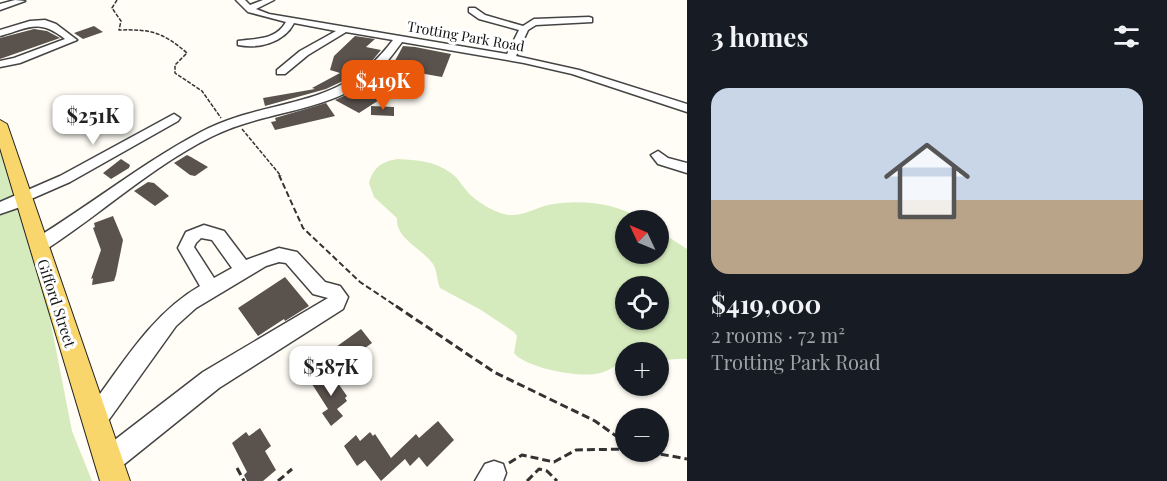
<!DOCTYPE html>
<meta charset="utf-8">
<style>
body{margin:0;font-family:"Playfair Display",serif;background:#242831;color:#f1f3f6;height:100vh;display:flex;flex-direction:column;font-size:22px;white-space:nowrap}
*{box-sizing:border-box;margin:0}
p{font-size:20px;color:#9ea1a6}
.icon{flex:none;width:33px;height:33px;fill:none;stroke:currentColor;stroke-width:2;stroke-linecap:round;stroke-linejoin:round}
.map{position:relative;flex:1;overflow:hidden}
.details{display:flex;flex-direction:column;background:#171b24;width:480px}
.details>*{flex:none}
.needle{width:39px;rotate:314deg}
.buttons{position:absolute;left:615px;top:210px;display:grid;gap:12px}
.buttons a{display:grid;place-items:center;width:54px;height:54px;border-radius:50%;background:#171b24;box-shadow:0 2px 4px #0004;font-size:30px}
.price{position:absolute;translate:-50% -51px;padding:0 14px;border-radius:12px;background:#fff;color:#222;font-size:20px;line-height:39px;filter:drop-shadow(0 2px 3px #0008)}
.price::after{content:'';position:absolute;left:50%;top:36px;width:18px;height:14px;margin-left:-9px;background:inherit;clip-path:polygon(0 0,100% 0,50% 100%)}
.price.selected{background:#ea580c;color:#fff}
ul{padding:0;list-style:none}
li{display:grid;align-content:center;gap:12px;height:318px;padding:0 24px}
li+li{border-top:2px solid #363941}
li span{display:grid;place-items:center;height:186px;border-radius:18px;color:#555}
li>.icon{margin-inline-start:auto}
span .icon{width:108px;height:108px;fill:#fffc;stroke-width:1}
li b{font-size:26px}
h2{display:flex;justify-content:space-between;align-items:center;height:72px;padding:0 24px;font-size:26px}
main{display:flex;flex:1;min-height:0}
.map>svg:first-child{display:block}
.green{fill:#d5ebbd;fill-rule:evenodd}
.building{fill:#5a524d}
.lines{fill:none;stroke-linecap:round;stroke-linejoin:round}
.minor-casing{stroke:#444;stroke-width:3}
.major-casing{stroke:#222;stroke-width:2}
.path-far2{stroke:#333;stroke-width:1.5;stroke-dasharray:4 1.5;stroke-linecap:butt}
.path-far1{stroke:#333;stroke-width:2;stroke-dasharray:6 3;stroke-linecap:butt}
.path{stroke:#333;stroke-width:3;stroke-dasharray:8 4;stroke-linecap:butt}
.minor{fill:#fff;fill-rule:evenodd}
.major{fill:#f9d66b;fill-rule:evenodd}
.labels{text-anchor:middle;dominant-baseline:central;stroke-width:6;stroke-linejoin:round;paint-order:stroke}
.far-street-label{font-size:14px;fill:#111;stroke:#fff}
.street-label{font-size:15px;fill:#111;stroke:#fff}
</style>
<main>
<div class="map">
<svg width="687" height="481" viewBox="0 0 687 481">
<rect width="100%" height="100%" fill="#fffdf5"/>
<g class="green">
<polygon points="0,135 39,263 72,431 92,481 0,481"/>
<path d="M 398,159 C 417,160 435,161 451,173 C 457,177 461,184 466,190 C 475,201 494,213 509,215 C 524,216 535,208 548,205 C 577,199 617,202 642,220 L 626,220 L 626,254 L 658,254 L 659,231 L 687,249 L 687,359 C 677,358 668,361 659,359 L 658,352 L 626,352 L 625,361 C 615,365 607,373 595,374 C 577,377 526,368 514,353 L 517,336 L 514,332 L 481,310 L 440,288 C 437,281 437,270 433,264 C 423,249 395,239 397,218 L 374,197 L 369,183 C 373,167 383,161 398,159 ZM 658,286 L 658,320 L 626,320 L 626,286 Z"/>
</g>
<g class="building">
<polygon points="94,26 103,32 83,39 74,33"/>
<polygon points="34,29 47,31 60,38 0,59 0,38"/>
<polygon points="355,36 375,39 366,47 381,50 371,62 349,78 326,89 265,106 263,98 315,89 312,88 340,73 330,70 334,56"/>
<polygon points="403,46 415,47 451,54 442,77 391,68"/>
<polygon points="372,80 393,91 359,113 335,100 346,95 352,98 369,89 364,85"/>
<polygon points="326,103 335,116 275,130 271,122 276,121 275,118"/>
<polygon points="371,106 394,107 394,116 371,115"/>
<polygon points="187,155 191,157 208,167 195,176 190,175 174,163"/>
<polygon points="121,159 130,165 129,168 111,179 103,173"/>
<polygon points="148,182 154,183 169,196 155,206 134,191"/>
<polygon points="113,216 123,240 116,275 114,281 92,285 93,278 91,279 101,250 93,228 95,227 94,223"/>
<polygon points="285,277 309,306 285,321 284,319 258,336 238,308"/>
<polygon points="361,329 372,343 358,353 362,357 342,372 333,361 342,355 336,347"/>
<polygon points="330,372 347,396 345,398 347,401 337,409 343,416 331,426 322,413 328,409 312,384"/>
<polygon points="438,421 454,440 427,467 419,457 410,466 405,459 381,481 365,460 357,466 344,446 356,435 360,441 370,432 373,436 375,434 391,458 416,434 419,438"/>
<polygon points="260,428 271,446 265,451 276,470 263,481 247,481 244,475 247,472 232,443 246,432 249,436"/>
</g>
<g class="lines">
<g class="minor-casing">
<g id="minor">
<polygon points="15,0 25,1 0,10 0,4"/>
<path d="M 236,0 L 245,0 L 250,5 L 263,0 L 274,0 L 256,9 L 269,14 L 507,54 L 519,30 L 479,19 L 469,12 L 469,8 L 475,8 L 485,15 L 523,26 L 534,19 L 589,17 L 592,18 L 592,22 L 536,25 L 528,30 L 516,56 L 579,70 L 687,104 L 687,112 L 572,74 L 524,63 L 402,42 C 391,57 381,71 365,82 C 320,113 259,112 211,137 C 151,167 101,214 45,250 L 39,252 L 33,250 L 31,245 L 33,240 C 89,206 141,164 199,133 C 270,95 339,113 393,40 L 346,32 L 308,55 L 285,74 L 277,74 L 277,70 L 300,51 L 336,31 L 294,23 C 284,43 258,49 238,45 L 238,41 C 256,38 275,41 286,22 L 248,12 Z"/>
<path d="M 45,20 L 56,24 L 77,40 L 20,63 L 0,67 L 0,61 L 14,58 L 65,39 C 39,18 29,28 0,36 L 0,30 L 30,21 Z"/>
<polygon points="174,114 180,118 178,121 70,182 31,199 29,204 0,214 0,202 60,176"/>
<polygon points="658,151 668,158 687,163 687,173 658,164 651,155"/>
<path d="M 204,225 L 224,231 L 246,260 L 279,248 L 297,252 L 325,282 L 340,286 L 348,297 L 343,309 L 219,388 L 117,470 L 108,473 L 99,470 L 96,461 L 99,452 L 203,372 L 328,298 L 313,294 L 286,263 L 279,262 L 266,266 L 196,308 L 176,326 L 103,428 L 95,431 L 87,428 L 84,420 L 87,412 C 120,368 151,314 200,286 L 178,248 L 186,232 ZM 201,238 L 212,240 L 232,268 L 214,278 L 194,247 L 196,243 Z"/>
<polygon points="494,461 503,464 506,473 503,481 475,481 485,464"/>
</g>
</g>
<g class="major-casing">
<polygon id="major" points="0,120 7,124 130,481 100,481 0,148"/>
</g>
<g class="path-far2">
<path d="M 117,0 L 112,8 L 121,21 L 119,30 C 150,29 163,32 187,53 L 175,65 L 175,73 L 202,91 L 221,118"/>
<polyline points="242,129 281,176"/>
</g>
<polyline class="path-far1" points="279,175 303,228 360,282 399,308"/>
<g class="path">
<polyline points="396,306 494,372 595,421 626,443"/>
<polyline points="649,452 687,459"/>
<polyline points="509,463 522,455 554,462 576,450 626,449"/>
<polyline points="237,468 244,481"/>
<polyline points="278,481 292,469"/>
<polyline points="527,481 539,469 547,471 557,481"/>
</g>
<use href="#minor" class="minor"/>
<use href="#major" class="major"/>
</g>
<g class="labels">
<g class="far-street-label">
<text transform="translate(466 36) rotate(10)">Trotting Park Road</text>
</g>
<g class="street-label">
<text transform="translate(57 303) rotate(72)">Gifford Street</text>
</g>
</g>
</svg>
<div class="buttons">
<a><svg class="needle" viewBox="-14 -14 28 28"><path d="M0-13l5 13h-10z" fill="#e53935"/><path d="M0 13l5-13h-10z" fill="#9ea1a6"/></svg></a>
<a><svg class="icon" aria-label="locate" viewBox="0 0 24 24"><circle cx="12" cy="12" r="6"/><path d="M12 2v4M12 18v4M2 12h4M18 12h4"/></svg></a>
<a>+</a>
<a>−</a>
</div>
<b class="price selected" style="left:383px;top:111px">$419K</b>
<b class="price" style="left:93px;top:146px">$251K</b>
<b class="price" style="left:331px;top:397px">$587K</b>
</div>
<section class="details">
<h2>3 homes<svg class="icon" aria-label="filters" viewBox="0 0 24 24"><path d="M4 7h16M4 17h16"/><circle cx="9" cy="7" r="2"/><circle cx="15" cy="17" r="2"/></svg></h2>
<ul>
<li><span style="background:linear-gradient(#c9d6e8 60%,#b9a48a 0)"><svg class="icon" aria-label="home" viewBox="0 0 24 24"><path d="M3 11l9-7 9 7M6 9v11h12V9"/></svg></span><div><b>$419,000</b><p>2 rooms · 72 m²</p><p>Trotting Park Road</p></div></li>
</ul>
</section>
</main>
